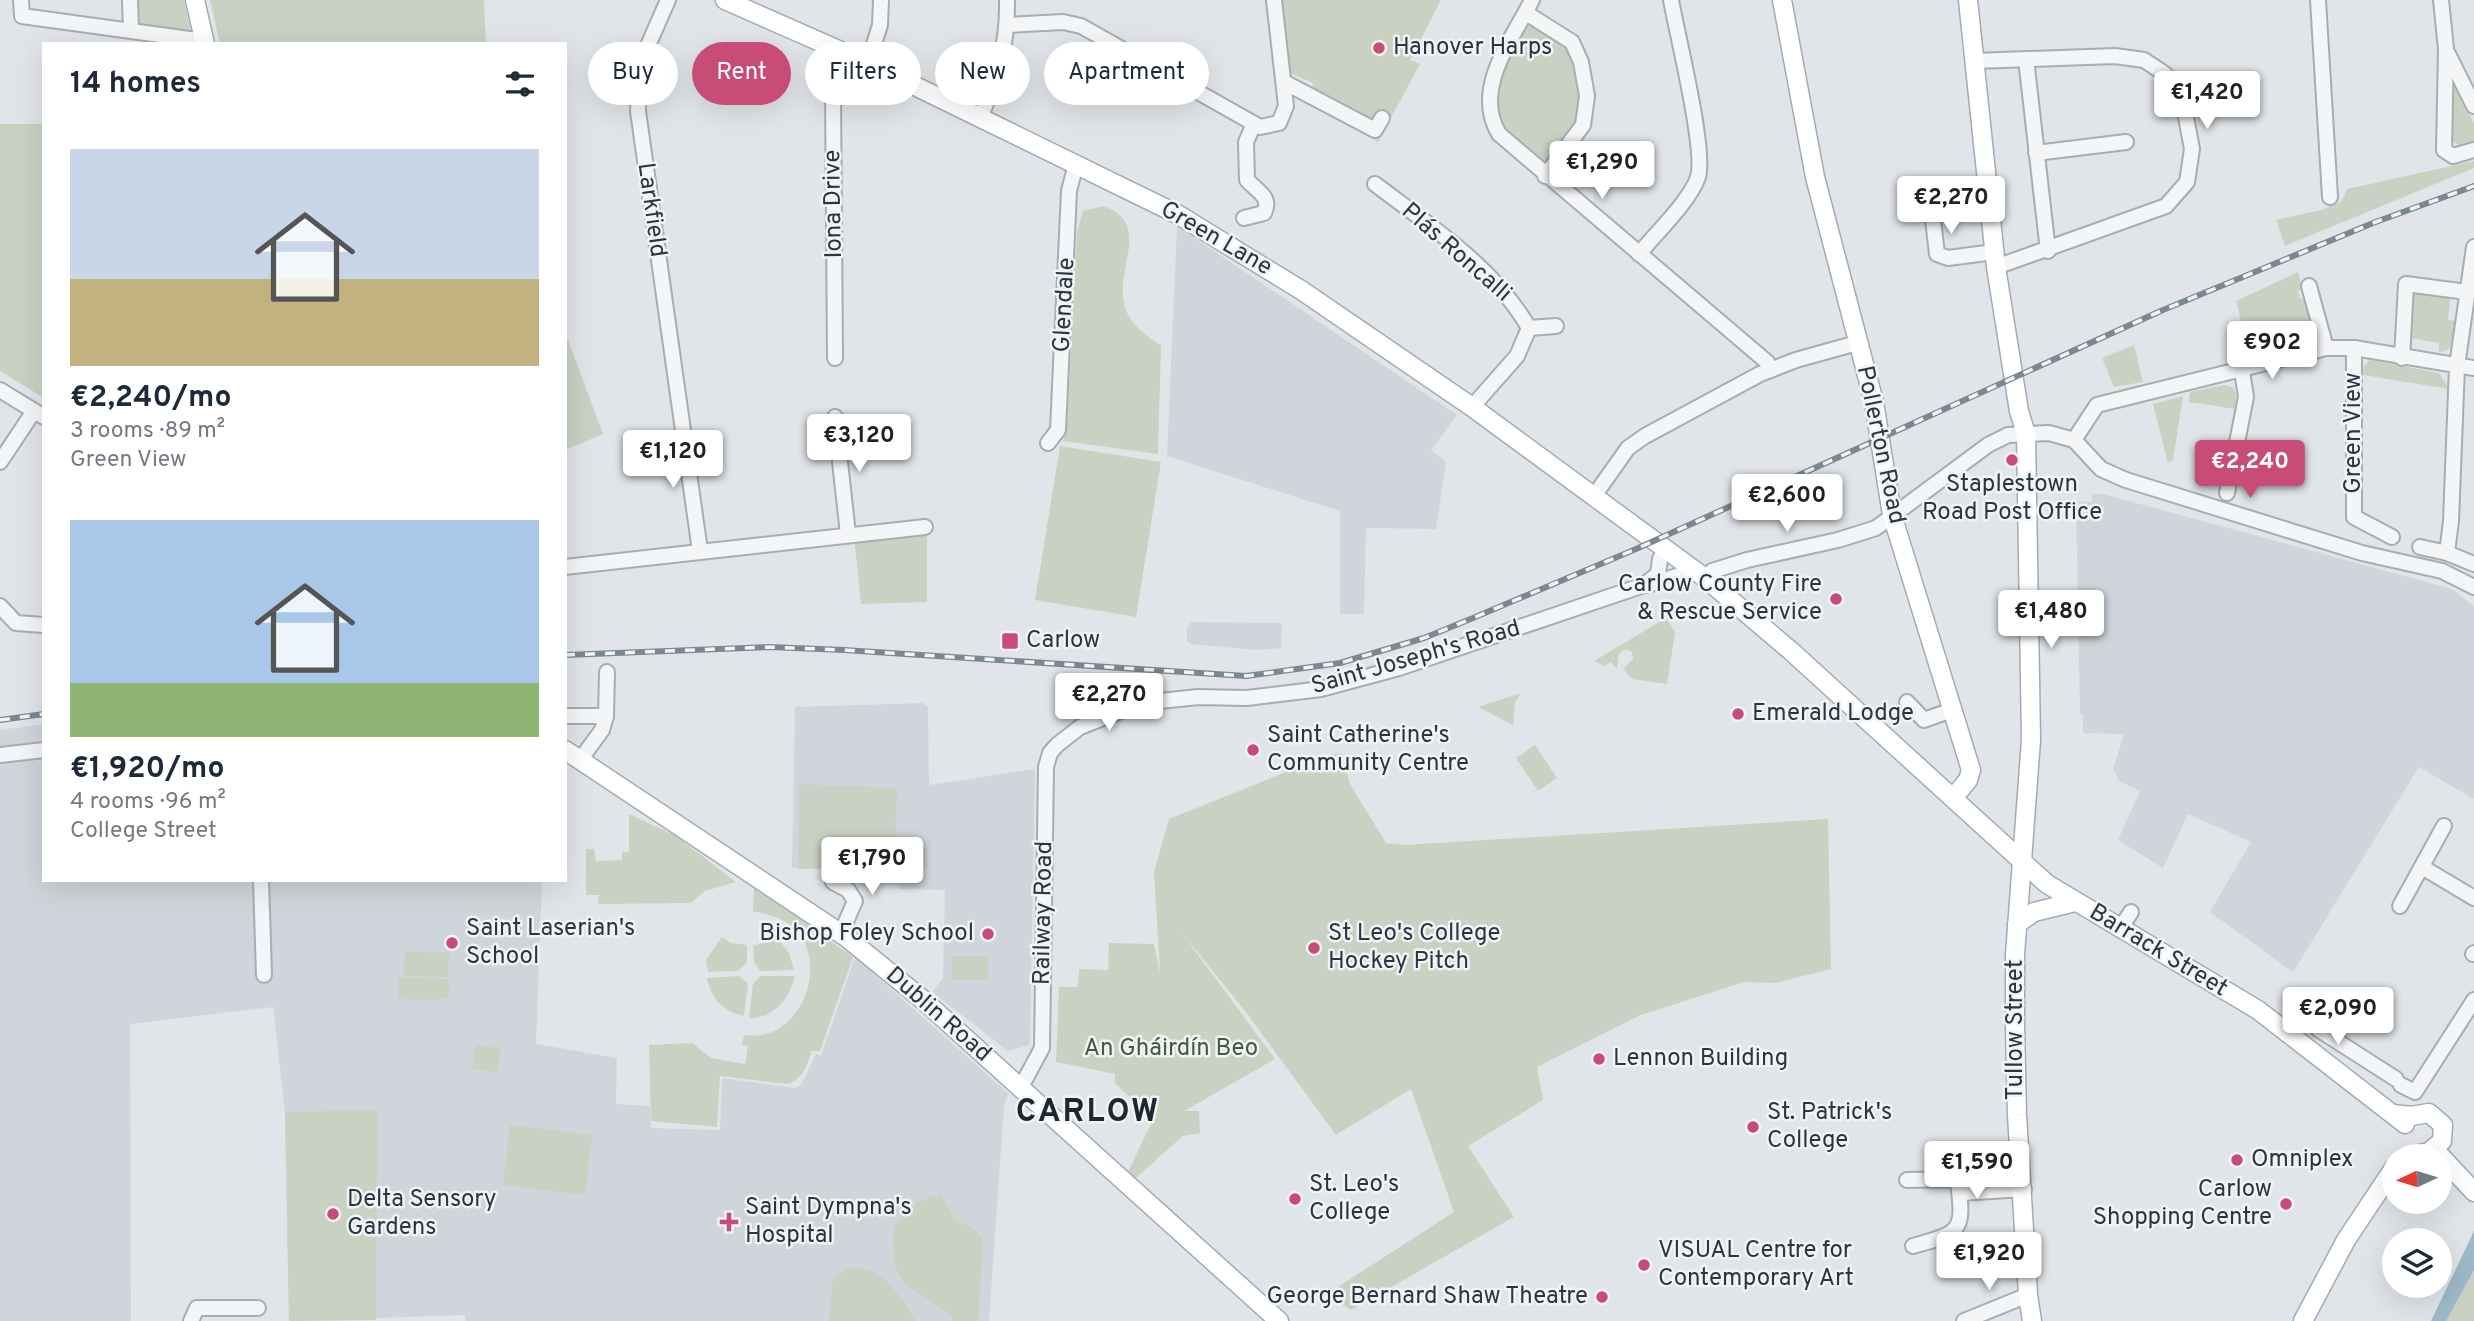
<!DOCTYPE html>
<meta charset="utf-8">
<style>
body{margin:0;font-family:Overpass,sans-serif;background:#f2f2f3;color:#1f2937;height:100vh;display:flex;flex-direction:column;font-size:26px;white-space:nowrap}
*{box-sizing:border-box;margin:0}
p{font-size:23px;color:#747a83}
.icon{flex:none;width:38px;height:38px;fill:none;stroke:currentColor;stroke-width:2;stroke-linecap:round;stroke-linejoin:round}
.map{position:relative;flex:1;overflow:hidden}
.details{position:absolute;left:42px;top:42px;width:525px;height:840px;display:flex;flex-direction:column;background:#fff;border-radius:0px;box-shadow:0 7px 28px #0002}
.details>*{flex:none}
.hud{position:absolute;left:588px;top:42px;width:665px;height:63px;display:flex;gap:14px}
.needle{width:46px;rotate:266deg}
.tools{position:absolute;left:2382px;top:1144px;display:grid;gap:14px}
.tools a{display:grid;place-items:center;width:70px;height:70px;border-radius:50%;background:#fff;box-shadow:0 7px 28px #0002;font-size:35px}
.price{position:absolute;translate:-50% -60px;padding:0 16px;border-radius:7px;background:#fff;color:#222;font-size:23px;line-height:46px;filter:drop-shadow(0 2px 4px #0008)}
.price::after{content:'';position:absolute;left:50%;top:42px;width:21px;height:16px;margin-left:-10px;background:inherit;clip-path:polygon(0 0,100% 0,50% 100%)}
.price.on{background:#c74c76;color:#fff}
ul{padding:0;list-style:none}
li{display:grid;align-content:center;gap:14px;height:371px;padding:0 28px}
li span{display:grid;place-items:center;height:217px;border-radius:0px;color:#555}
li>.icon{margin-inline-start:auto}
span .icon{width:126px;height:126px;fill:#fffc;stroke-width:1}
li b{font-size:30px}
h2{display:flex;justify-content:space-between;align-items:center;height:84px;padding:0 28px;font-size:30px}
.tag{padding:0 24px;border-radius:32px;background:#fff;box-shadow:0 7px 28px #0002;font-size:24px;line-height:63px}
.tag.on{background:#c74c76;color:#fff}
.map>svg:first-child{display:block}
.built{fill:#cfd5da}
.green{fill:#c9d2c2}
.water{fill:#9db9c7}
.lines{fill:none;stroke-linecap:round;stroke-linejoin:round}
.minor-casing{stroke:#a6adb3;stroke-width:18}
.major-casing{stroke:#a0acb4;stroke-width:21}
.minor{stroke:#f3f5f7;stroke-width:14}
.major{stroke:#fff;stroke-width:18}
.rail-casing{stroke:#7b8891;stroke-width:6}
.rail{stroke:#f0f4f6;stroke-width:3.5;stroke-dasharray:10;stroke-linecap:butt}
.poi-dot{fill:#c74c76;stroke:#f0f4f6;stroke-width:2.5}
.labels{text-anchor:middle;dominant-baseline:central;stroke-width:5;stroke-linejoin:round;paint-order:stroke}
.poi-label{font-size:24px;fill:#2a363f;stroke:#f0f4f6;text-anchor:start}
.street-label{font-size:24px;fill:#2a363f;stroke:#f0f4f6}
.park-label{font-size:24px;fill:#455a38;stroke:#f0f4f6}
.district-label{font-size:32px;font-weight:bold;letter-spacing:2px;fill:#1c2730;stroke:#f0f4f6}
</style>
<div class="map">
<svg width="2474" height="1321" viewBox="0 0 2474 1321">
<rect width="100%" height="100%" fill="#e1e5e9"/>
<g class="built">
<polygon points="1177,226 1457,415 1431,450 1446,462 1436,529 1366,528 1364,614 1340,614 1340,511 1167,456"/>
<polygon points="2092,494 2103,494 2452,589 2474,606 2474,799 2419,767 2293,972 2210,912 2251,842 2188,814 2163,868 2118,840 2140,791 2119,781 2113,769 2124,734 2083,733 2083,714 2080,714 2076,501 2092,502"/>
<polygon points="1191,622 1282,623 1281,648 1257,650 1191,644 1187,641 1187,628"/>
<polygon points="923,703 928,708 929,785 1035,769 1030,1045 1008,1051 932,992 943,978 945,890 900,889 901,869 792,868 795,707"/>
<polygon points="44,724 44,880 542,880 536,1044 617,1058 616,1104 650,1106 651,1128 720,1130 722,1078 795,1088 801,1085 816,1054 821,1056 855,957 1009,1094 1004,1105 989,1321 465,1321 465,1315 289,1321 285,1112 273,1007 130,1024 131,1321 0,1321 0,730"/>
</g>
<g class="green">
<polygon points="135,0 184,0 190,28 185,32 138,23"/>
<polygon points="210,0 484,0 486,44 220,44"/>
<polygon points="1281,0 1441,0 1410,60 1420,64 1378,142 1311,102 1313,83 1290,73"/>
<path d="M 1535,24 L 1565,41 L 1579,72 L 1582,119 L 1551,159 L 1540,163 C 1491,124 1482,110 1511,52 C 1517,40 1521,28 1535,24 Z"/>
<polygon points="2448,67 2474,124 2474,144 2460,146 2451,140"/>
<polygon points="0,124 44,124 44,398 0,371"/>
<polygon points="2474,161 2474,168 2285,246 2276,220 2321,210 2342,201 2347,189"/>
<path d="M 1103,206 C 1154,224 1113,269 1125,307 C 1131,327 1146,334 1161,346 L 1158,454 L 1063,441 L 1067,424 L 1077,232 L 1083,211 Z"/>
<polygon points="2298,272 2303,289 2298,291 2300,299 2306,298 2318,341 2251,359 2236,301"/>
<path d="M 2414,288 L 2451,292 L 2448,320 L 2457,321 C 2455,336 2456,351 2439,352 L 2439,343 L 2410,338 Z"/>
<polygon points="565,332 603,434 565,450"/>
<polygon points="2134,345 2143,382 2114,387 2102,358"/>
<polygon points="2370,360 2439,373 2449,389 2363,375 2364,366"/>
<polygon points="2225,385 2233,388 2236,394 2235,409 2189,402 2190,392"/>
<polygon points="2183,396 2173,460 2168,463 2153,404"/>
<polygon points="1060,446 1161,462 1136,617 1035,600"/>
<polygon points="927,531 927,602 861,604 854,536"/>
<polygon points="1666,618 1675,632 1667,684 1632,679 1623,669 1633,659 1632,652 1626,649 1619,653 1617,669 1611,662 1605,666 1594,661"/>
<polygon points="1521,693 1515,702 1513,725 1478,707"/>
<polygon points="1535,745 1557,778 1538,791 1516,758"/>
<polygon points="1341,753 1350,784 1386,843 1404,845 1828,819 1831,969 1775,983 1744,982 1641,1015 1537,1067 1543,1100 1468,1146 1514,1217 1351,1310 1327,1294 1454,1212 1411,1089 1336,1135 1245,1011 1182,933 1275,1059 1184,1111 1199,1111 1200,1133 1183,1136 1129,1184 1124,1180 1151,1124 1146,1113 1115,1083 1115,1074 1056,1062 1059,987 1078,987 1079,969 1108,970 1109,943 1154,944 1160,973 1154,872 1169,819 1326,756"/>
<polygon points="799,784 897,788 895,847 926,848 928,867 798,869"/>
<polygon points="629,814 676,836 736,882 705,891 691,903 598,904 599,895 586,895 586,849 594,849 596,861 622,860 622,852 629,852"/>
<path d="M 754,886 L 853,957 L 820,1051 L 812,1051 C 806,1067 804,1079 787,1084 L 720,1076 L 717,1127 L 651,1121 L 649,1045 L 692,1043 L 711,1058 L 745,1064 L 748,1046 L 742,1045 L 744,1035 C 802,1045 834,957 789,924 C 778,916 765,914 753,911 Z"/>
<polygon points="775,935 789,953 794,970 760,971 754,962 753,946 769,941"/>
<polygon points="722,937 731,943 747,945 747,962 738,971 708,972 706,960"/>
<polygon points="405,951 449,953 448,977 404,976"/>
<rect x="952" y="956" width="36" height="24"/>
<path d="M 739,976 L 748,984 L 744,1016 C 723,1011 711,999 707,978 Z"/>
<path d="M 760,976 L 795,976 C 790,998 773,1019 749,1018 L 753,984 Z"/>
<polygon points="399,977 449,979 449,996 436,1000 399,999"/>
<polygon points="475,1045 500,1048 498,1072 472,1069"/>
<polygon points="377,1110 376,1320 289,1321 285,1112"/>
<polygon points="510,1125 592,1135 585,1195 503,1185"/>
<path d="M 941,1194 L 954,1218 L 976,1231 L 983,1240 L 978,1321 L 952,1321 L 952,1317 C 909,1279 890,1296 894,1226 L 919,1201 Z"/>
<path d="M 850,1267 C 883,1267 900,1296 916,1321 L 829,1321 L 833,1279 Z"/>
<polygon points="2474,1270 2474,1321 2446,1321"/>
</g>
<polygon class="water" points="2474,1231 2474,1270 2446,1321 2431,1321"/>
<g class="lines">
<g class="minor-casing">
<g id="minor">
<polyline points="21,0 22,16 204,41"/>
<polyline points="130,0 131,30"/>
<polyline points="668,0 639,66 638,111 700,551"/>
<path d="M 1532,0 C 1512,40 1472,89 1499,134 L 1767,362 L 1771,370"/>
<polyline points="2318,0 2330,197"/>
<polyline points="2441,0 2446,49 2444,150 2453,156 2474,150"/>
<polyline points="1526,13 1572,42 1581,62 1587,96 1583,125 1545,176"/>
<polyline points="1008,25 1063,22 1081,26 1260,127 1279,123 1286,106 1274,0"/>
<polyline points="2448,54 2474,106"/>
<polyline points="2026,59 2048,251"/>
<polyline points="1974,61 2115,56 2144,60 2165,74 2182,96 2192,149 2187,182 2166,206 1996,267"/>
<polyline points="868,63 880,25 881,0"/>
<polyline points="1284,82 1375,130 1382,118"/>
<path d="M 980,117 C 998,80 1008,41 1007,0"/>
<polyline points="2036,153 2126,142"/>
<path d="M 1375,184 C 1430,226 1494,267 1529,328 L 1517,356 L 1472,407"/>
<polyline points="1930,194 1937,254 1948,258 1994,252"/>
<path d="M 1244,218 L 1264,213 C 1272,197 1258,192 1247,180 L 1246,142 L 1254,124"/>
<path d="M 1639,254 C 1655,234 1690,201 1698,177 C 1706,150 1677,34 1671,0"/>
<polyline points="2309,286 2326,348"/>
<polyline points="1529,328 1556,326"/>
<polyline points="2354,348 2354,517 2392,537"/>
<polyline points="835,358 833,92 848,55"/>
<polyline points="2402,358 2406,284 2467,292"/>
<polyline points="0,390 44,417"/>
<polyline points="835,417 848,534"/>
<polyline points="2074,440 2097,405 2326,348 2354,348 2474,368"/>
<polyline points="1048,443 1058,430 1069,191 1076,164"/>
<polyline points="0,462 34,411"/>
<polyline points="2227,493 2246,397 2242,371"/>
<polyline points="1594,496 1628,448 1645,436 1760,374 1796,360 1857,343"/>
<polyline points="2420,547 2447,553 2451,521 2457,366 2474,247"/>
<polyline points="2447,553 2474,564"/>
<polyline points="565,567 925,527"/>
<polyline points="1705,578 1712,571 1747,560 1838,540 1876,528 1988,445 2008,435 2049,433 2074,440 2101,469 2126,480 2362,553 2442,571 2474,587"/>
<polyline points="1648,585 1680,575 1687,567"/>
<polyline points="0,606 16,623 44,625"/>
<polyline points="1907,702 1924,720 1952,710"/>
<polyline points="565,716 606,716 602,730 580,760"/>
<polyline points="606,716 607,672"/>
<polyline points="0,755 44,750"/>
<polyline points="2422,867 2474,898"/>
<polyline points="261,880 264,975"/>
<polyline points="833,882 848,890 855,901 841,933"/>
<polyline points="2400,906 2444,826"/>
<polyline points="2120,929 2131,912"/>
<polyline points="2473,954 2474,953"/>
<polyline points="2318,1029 2396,1079"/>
<polyline points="2401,1085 2415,1092 2474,1000"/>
<polyline points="1021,1087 1042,1048 1046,767 1050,753 1057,745 1080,727 1141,703 1198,697 1247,698 1321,689 1399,668 1644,585 1658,574 1660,559 1665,550"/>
<polyline points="1953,1157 1954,1180"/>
<path d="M 1907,1180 L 1953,1179 L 1958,1183 C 1965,1233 1959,1233 1913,1246"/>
<polyline points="1960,1193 2024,1189"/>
<polyline points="191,1321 197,1308 258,1308"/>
<polyline points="1964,1321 2028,1295"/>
</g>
</g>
<g class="major-casing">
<g id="major">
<polyline points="195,0 205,44"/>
<polyline points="725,0 868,63 1177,214 1301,290 1472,407 1705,578 1791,651 2047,884 2258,1010 2405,1124"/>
<polyline points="1782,0 1815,177 1874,402 1892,515 1971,770 1968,780 1953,798"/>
<polyline points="1968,0 1996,267 2019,411 2026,434 2031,740 2015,955 2015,1026 2017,1115 2028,1295 2032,1321"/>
<polyline points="565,750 846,937 922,999 1279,1321"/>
<polyline points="2017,924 2034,912 2075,902"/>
<polyline points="2393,1114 2411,1116 2429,1113 2443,1125 2442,1141 2429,1152 2406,1157"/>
<polyline points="2435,1150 2474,1192"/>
<polyline points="2303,1321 2346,1240 2394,1168"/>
</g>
</g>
<use href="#minor" class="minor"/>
<use href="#major" class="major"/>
<g class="rail-casing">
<g id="rail">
<polyline points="565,655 769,647 844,650 1246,676 1340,663 1424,638 1473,618 1636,549 2163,310 2373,223 2474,186"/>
<polyline points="0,720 44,714"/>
</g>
</g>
<use href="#rail" class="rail"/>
</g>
<g class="poi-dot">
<circle cx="1379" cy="48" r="7"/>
<circle cx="2012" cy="460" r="7"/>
<circle cx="1836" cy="599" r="7"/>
<rect x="1001" y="632" width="18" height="18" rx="3.5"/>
<circle cx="1738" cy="714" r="7"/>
<circle cx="1253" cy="750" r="7"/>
<circle cx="988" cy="934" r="7"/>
<circle cx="452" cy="943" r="7"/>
<circle cx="1314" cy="948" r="7"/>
<circle cx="1599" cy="1059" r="7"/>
<circle cx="1753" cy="1127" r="7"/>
<circle cx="2237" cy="1160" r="7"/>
<circle cx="1295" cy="1199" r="7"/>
<circle cx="2286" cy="1204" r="7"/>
<circle cx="333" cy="1214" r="7"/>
<path d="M725.5 1211.5h7v7h7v7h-7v7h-7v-7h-7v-7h7z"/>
<circle cx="1644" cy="1265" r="7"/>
<circle cx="1602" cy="1297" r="7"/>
</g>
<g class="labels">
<g class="poi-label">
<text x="1393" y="48">Hanover Harps</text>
<text x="2012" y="485" text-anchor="middle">Staplestown<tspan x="2012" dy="28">Road Post Office</tspan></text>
<text x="1822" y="585" text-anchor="end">Carlow County Fire<tspan x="1822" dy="28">&amp; Rescue Service</tspan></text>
<text x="1026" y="641">Carlow</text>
<text x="1752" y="714">Emerald Lodge</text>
<text x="1267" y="736">Saint Catherine's<tspan x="1267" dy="28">Community Centre</tspan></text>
<text x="466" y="929">Saint Laserian's<tspan x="466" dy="28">School</tspan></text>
<text x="974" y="934" text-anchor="end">Bishop Foley School</text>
<text x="1328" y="934">St Leo's College<tspan x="1328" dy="28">Hockey Pitch</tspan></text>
<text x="1613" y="1059">Lennon Building</text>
<text x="1767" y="1113">St. Patrick's<tspan x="1767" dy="28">College</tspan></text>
<text x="2251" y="1160">Omniplex</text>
<text x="1309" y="1185">St. Leo's<tspan x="1309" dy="28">College</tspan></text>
<text x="2272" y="1190" text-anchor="end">Carlow<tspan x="2272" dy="28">Shopping Centre</tspan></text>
<text x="347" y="1200">Delta Sensory<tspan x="347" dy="28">Gardens</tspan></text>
<text x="745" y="1208">Saint Dympna's<tspan x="745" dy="28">Hospital</tspan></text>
<text x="1658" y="1251">VISUAL Centre for<tspan x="1658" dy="28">Contemporary Art</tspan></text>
<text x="1588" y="1297" text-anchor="end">George Bernard Shaw Theatre</text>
</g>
<g class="street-label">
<text transform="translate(834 204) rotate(-91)">Iona Drive</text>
<text transform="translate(651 210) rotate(82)">Larkfield</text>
<text transform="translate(1216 239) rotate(30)">Green Lane</text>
<text transform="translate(1456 253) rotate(41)">Plás Roncalli</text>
<text transform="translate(1065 305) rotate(-87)">Glendale</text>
<text transform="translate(2354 433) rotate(-90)">Green View</text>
<text transform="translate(1880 445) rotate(78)">Pollerton Road</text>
<text transform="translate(1416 658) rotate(-16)">Saint Joseph's Road</text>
<text transform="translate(1044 913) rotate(-89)">Railway Road</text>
<text transform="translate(2158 951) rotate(31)">Barrack Street</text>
<text transform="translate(938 1015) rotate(41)">Dublin Road</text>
<text transform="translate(2016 1030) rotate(-90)">Tullow Street</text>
</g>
<g class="park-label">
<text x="1171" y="1049">An Gháirdín Beo</text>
</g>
<g class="district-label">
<text x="1088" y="1113">CARLOW</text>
</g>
</g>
</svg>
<div class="tools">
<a><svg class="needle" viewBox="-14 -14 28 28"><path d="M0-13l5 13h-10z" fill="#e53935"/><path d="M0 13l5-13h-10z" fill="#747a83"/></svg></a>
<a><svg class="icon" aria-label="layers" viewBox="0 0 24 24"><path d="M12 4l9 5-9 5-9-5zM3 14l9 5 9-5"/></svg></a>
</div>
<b class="price" style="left:2207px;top:131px">€1,420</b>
<b class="price" style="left:1602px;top:201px">€1,290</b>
<b class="price" style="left:1951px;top:236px">€2,270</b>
<b class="price" style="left:2272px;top:381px">€902</b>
<b class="price" style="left:859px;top:474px">€3,120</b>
<b class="price" style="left:673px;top:490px">€1,120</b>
<b class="price on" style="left:2250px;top:500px">€2,240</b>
<b class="price" style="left:1787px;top:534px">€2,600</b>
<b class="price" style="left:2051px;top:650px">€1,480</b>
<b class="price" style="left:1109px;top:733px">€2,270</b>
<b class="price" style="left:872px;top:897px">€1,790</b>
<b class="price" style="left:2338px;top:1047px">€2,090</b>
<b class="price" style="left:1977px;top:1201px">€1,590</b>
<b class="price" style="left:1989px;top:1292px">€1,920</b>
<div class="hud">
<a class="tag">Buy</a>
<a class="tag on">Rent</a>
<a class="tag">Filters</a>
<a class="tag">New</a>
<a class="tag">Apartment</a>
</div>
<section class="details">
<h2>14 homes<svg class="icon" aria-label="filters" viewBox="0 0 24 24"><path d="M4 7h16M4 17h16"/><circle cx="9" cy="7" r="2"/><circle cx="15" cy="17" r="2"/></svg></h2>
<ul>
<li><span style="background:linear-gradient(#c9d6e8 60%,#c2b280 0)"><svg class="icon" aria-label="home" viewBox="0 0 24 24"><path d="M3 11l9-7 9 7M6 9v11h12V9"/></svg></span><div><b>€2,240/mo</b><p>3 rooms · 89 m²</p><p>Green View</p></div></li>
<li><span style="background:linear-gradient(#a9c7e8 75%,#8fb573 0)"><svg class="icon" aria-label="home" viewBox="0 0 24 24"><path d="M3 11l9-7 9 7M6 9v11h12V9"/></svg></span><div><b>€1,920/mo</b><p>4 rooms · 96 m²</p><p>College Street</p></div></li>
</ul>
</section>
</div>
